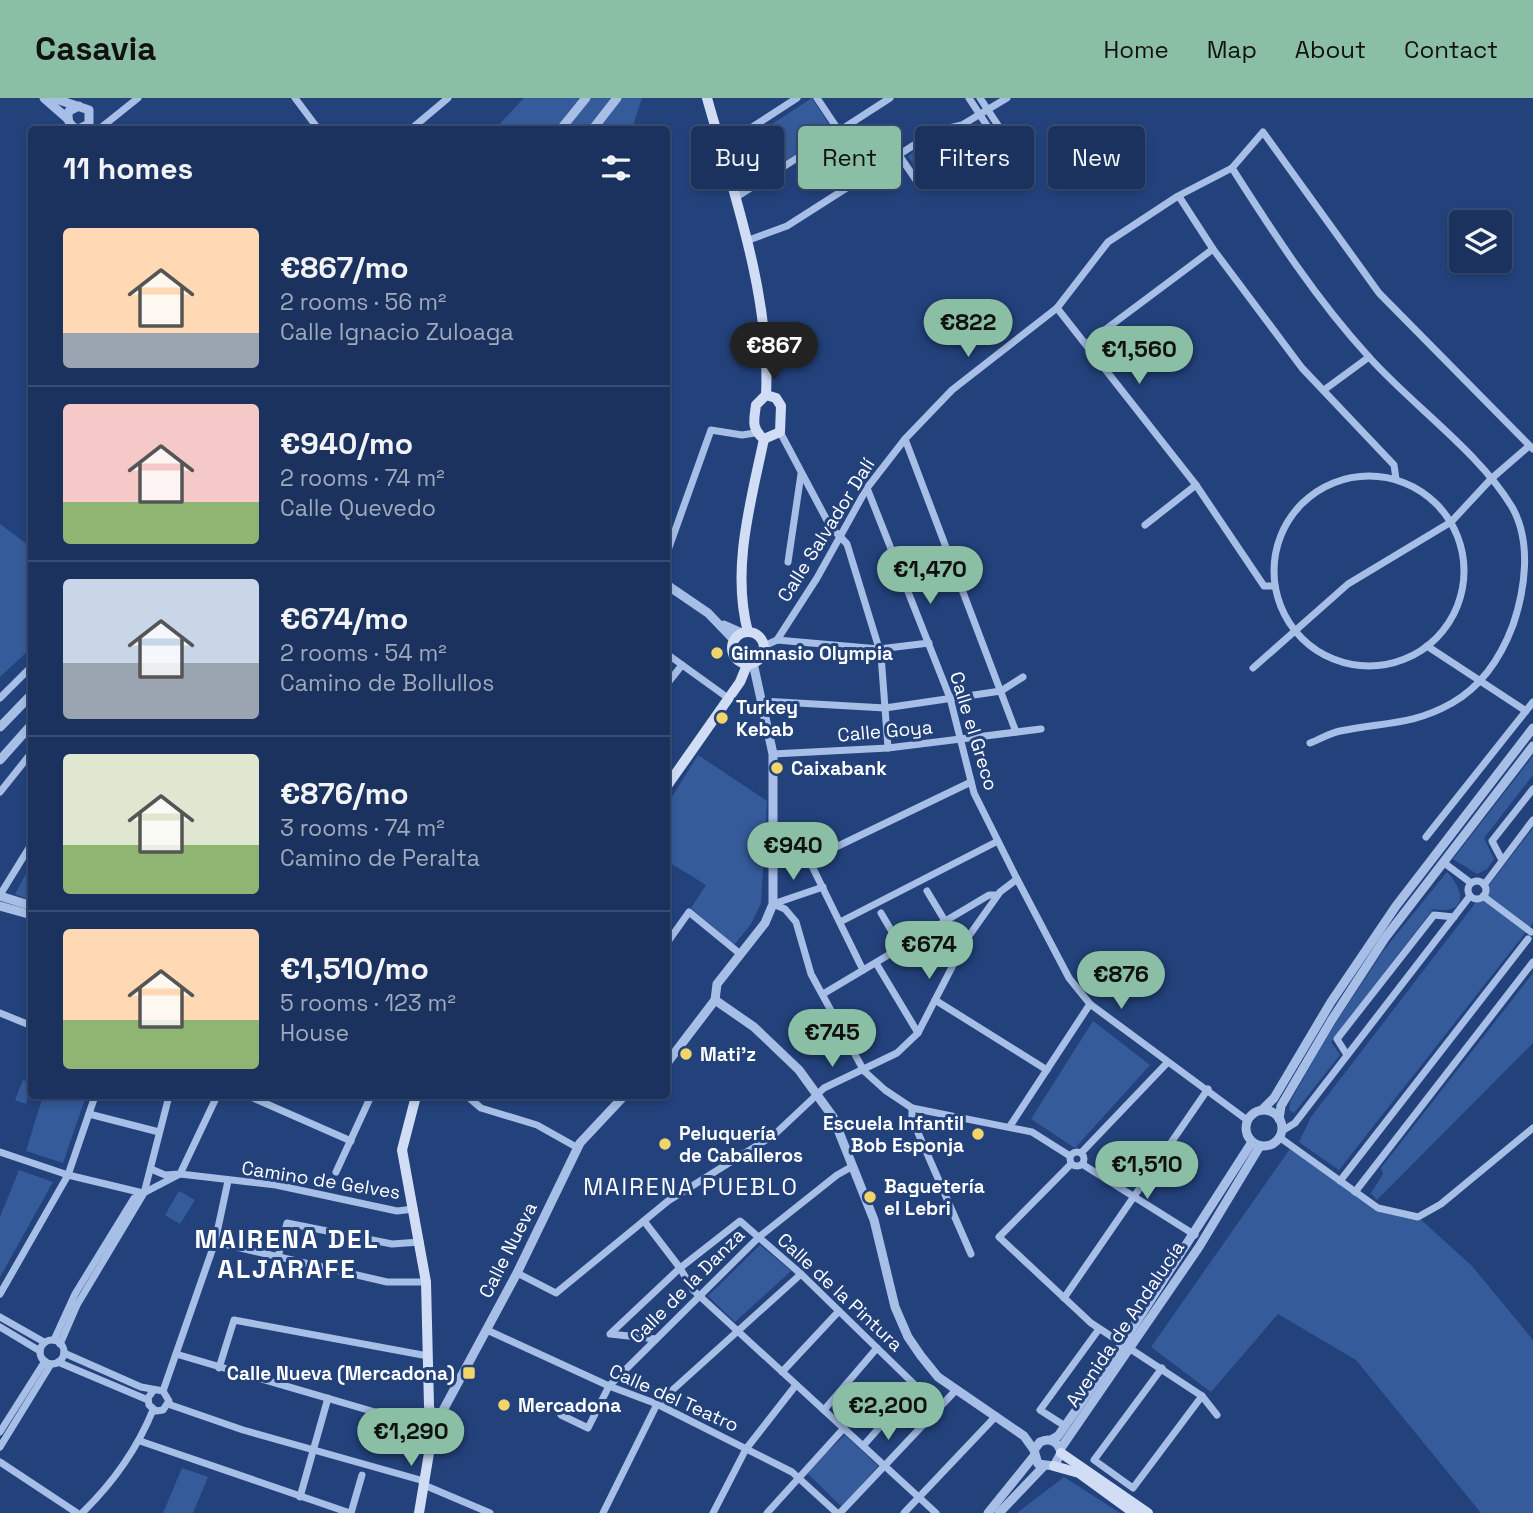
<!DOCTYPE html>
<meta charset="utf-8">
<style>
body{margin:0;font-family:"Space Grotesk",sans-serif;background:#273e66;color:#f1f3f6;height:100vh;display:flex;flex-direction:column;font-size:26px;white-space:nowrap}
*{box-sizing:border-box;margin:0}
p{font-size:23px;color:#9faabc}
.icon{flex:none;width:38px;height:38px;fill:none;stroke:currentColor;stroke-width:2;stroke-linecap:round;stroke-linejoin:round}
.map{position:relative;flex:1;overflow:hidden}
.sheet{position:absolute;left:28px;top:28px;width:642px;height:973px;display:flex;flex-direction:column;background:#1a325d;border-radius:7px;box-shadow:0 4px 10px #0003,0 0 0 2px #384d72}
.sheet>*{flex:none}
.banner{position:absolute;left:691px;top:28px;width:665px;height:63px;display:flex;gap:14px}
.controls{position:absolute;left:1449px;top:112px;display:grid;gap:14px}
.controls a{display:grid;place-items:center;width:63px;height:63px;border-radius:7px;background:#1a325d;box-shadow:0 4px 10px #0003,0 0 0 2px #384d72;font-size:35px}
.price{position:absolute;translate:-50% -60px;padding:0 16px;border-radius:24px;background:#8abfa5;color:#111;font-size:23px;line-height:46px;filter:drop-shadow(0 2px 4px #0008)}
.price::after{content:'';position:absolute;left:50%;top:42px;width:21px;height:16px;margin-left:-10px;background:inherit;clip-path:polygon(0 0,100% 0,50% 100%)}
.price.selected{background:#222;color:#fff}
ul{padding:0;list-style:none}
li{display:flex;align-items:center;gap:21px;height:175px;padding:0 35px}
li+li{border-top:2px solid #384d72}
li span{display:grid;place-items:center;flex:none;width:196px;height:140px;border-radius:7px;color:#555}
li>.icon{margin-inline-start:auto}
span .icon{width:84px;height:84px;fill:#fffc;stroke-width:1}
li b{font-size:30px}
h2{display:flex;justify-content:space-between;align-items:center;height:84px;padding:0 35px;font-size:30px}
.chip{padding:0 24px;border-radius:7px;background:#1a325d;box-shadow:0 4px 10px #0003,0 0 0 2px #384d72;font-size:24px;line-height:63px}
.chip.selected{background:#8abfa5;color:#111}
header{display:flex;align-items:center;gap:42px;box-sizing:border-box;height:98px;padding:0 35px;background:#8abfa5;color:#111}
header strong{font-size:33px}
nav{display:flex;gap:38px;margin-inline-start:auto;font-size:24px}
.map>svg:first-child{display:block}
.green{fill:#365b9a}
.lines{fill:none;stroke-linecap:round;stroke-linejoin:round}
.minor{stroke:#a7bee6;stroke-width:7}
.tertiary{stroke:#a7bee6;stroke-width:9}
.secondary{stroke:#d0ddf5;stroke-width:10}
.poi-dot{fill:#f1d56a;stroke:#23427c;stroke-width:2.5}
.labels{text-anchor:middle;dominant-baseline:central;stroke-width:6;stroke-linejoin:round;paint-order:stroke}
.street-label{font-size:19px;fill:#fff;stroke:#23427c}
.poi-label{font-size:19px;font-weight:bold;fill:#fff;stroke:#23427c;text-anchor:start}
.quarter-label{font-size:23px;letter-spacing:2px;fill:#fff;stroke:#23427c}
.district-label{font-size:26px;font-weight:bold;letter-spacing:2px;fill:#fff;stroke:#23427c}
</style>
<header>
<strong>Casavia</strong>
<nav><a>Home</a><a>Map</a><a>About</a><a>Contact</a></nav>
</header>
<div class="map">
<svg width="1533" height="1415" viewBox="0 0 1533 1415">
<rect width="100%" height="100%" fill="#23427c"/>
<g class="green">
<polygon points="524,0 642,0 632,31 494,32"/>
<polygon points="812,0 832,31 752,86 742,83 733,45 749,34 752,39"/>
<polygon points="937,40 955,68 925,84 908,58"/>
<polygon points="0,426 32,450 31,550 0,579"/>
<polygon points="698,657 767,703 761,805 751,826 734,847 691,810 706,787 667,763 667,707"/>
<polygon points="1533,658 1533,677 1484,740 1494,761 1487,771 1477,776 1453,761"/>
<polygon points="1533,730 1533,825 1339,1072 1299,1044 1311,1019"/>
<polygon points="31,767 32,803 31,803 15,796"/>
<path d="M 1447,774 C 1466,794 1467,817 1433,811 L 1331,944 L 1340,957 L 1294,1015 L 1289,1012 L 1290,1004 L 1331,932 L 1384,852 Z"/>
<polygon points="1533,875 1533,945 1377,1102 1371,1095 1383,1076 1381,1070"/>
<polygon points="1093,923 1150,967 1075,1050 1031,1021"/>
<polygon points="23,982 31,985 26,1006 15,1002"/>
<polygon points="43,998 86,998 63,1065 26,1053"/>
<polygon points="1292,1048 1378,1110 1418,1119 1472,1168 1533,1242 1533,1415 1481,1415 1356,1262 1278,1216 1211,1294 1151,1249"/>
<polygon points="19,1072 53,1084 0,1179 0,1119"/>
<polygon points="179,1093 195,1102 180,1126 165,1117"/>
<polygon points="760,1147 791,1173 735,1224 708,1198"/>
<polygon points="845,1337 878,1368 842,1409 806,1374"/>
<polygon points="182,1370 208,1379 193,1415 163,1415"/>
<polygon points="1064,1379 1120,1415 1017,1415"/>
</g>
<g class="lines">
<g class="minor">
<polyline points="295,0 319,32"/>
<polyline points="817,0 839,33"/>
<polyline points="969,0 997,43 1003,42 1005,38 980,0"/>
<polyline points="98,32 138,0"/>
<polyline points="410,32 448,0"/>
<polyline points="720,50 797,0"/>
<polyline points="899,57 916,82"/>
<path d="M 1232,70 C 1274,136 1316,201 1369,259 C 1412,307 1479,354 1512,409 C 1532,444 1525,492 1513,527 C 1501,559 1482,588 1452,605 C 1412,628 1381,624 1340,633 C 1330,635 1320,641 1310,645"/>
<polyline points="735,100 890,0"/>
<polyline points="1180,100 1213,151 1302,270 1394,367 1396,381"/>
<polyline points="746,143 787,128 936,33 962,27 1007,0"/>
<polyline points="1057,210 1196,387 1264,488 1275,488"/>
<polyline points="1086,246 1213,151"/>
<polyline points="1324,292 1369,259"/>
<polyline points="780,334 830,428 847,446 881,557 888,650"/>
<polyline points="905,341 1016,634"/>
<circle cx="1369" cy="473" r="95"/>
<polyline points="1145,427 1196,387"/>
<polyline points="667,455 711,332 742,337 755,335"/>
<polyline points="788,464 801,376"/>
<polyline points="777,542 817,480 867,390 905,341 952,292 1057,210 1108,144 1178,98 1232,70 1263,34 1379,195 1533,351"/>
<polyline points="764,548 777,542 879,551 929,545"/>
<polyline points="1427,548 1526,613"/>
<polyline points="667,556 728,600"/>
<polyline points="1253,570 1348,486 1451,424 1491,381 1529,348"/>
<polyline points="667,586 682,567"/>
<polyline points="0,600 32,568"/>
<polyline points="761,603 885,610 1001,593 1023,579"/>
<polyline points="773,656 888,650 1041,631"/>
<polyline points="0,694 32,654"/>
<polyline points="1426,739 1533,604"/>
<polyline points="1502,762 1492,743 1533,691"/>
<polyline points="1443,764 1471,785"/>
<polyline points="1017,781 1069,880 1090,906 1247,1022"/>
<circle cx="1477" cy="792" r="9"/>
<polyline points="1484,787 1533,722"/>
<polyline points="927,793 945,823"/>
<polyline points="0,797 32,745"/>
<polyline points="1483,798 1531,834"/>
<polyline points="773,806 785,811 796,824 811,876 864,973 885,992 912,1010 1032,1034 1070,1058"/>
<polyline points="773,806 823,789"/>
<polyline points="881,815 901,849"/>
<polyline points="840,824 996,744"/>
<polyline points="667,845 689,814 739,855"/>
<polyline points="876,865 918,935"/>
<polyline points="863,872 809,762 971,684"/>
<polyline points="823,896 989,797 997,797"/>
<polyline points="935,902 1047,972"/>
<polyline points="0,915 32,928"/>
<polyline points="1347,957 1337,941 1434,817 1454,819"/>
<polyline points="467,998 481,1010 537,1027 578,1050"/>
<polyline points="251,999 351,1043"/>
<polyline points="912,1010 912,1021 971,1156"/>
<polyline points="89,1016 159,1034"/>
<polyline points="1010,1028 1090,906"/>
<polyline points="1282,1033 1295,1025 1470,798"/>
<polyline points="1279,1039 1378,1110 1418,1119 1441,1106 1533,1030"/>
<circle cx="1077" cy="1061" r="7"/>
<polyline points="0,1054 68,1077 143,1095"/>
<polyline points="1081,1055 1167,965"/>
<polyline points="1071,1066 999,1139 1091,1225 1202,1298 1217,1317"/>
<polyline points="1082,1066 1195,1137"/>
<polyline points="151,1071 165,1077 180,1076 217,998"/>
<polyline points="336,1074 371,998"/>
<polyline points="1340,1083 1528,841"/>
<polyline points="1355,1094 1533,864"/>
<polyline points="644,1123 680,1170 693,1192 936,1415"/>
<polyline points="215,1144 387,1184 426,1184"/>
<polyline points="278,1159 287,1125 392,1146 420,1144"/>
<polyline points="517,1175 556,1195 668,1103 774,1037 824,990 897,955 918,935 966,842 1000,794 1017,781 974,695 950,600 867,390"/>
<polyline points="0,1196 68,1077 95,998"/>
<polyline points="1064,1200 1208,991"/>
<polyline points="0,1219 44,1244"/>
<polyline points="0,1229 40,1253"/>
<polyline points="487,1232 609,1288 657,1306 792,1374 837,1415"/>
<polyline points="656,1241 610,1236 680,1170 740,1123 801,1176 916,1288 863,1348"/>
<polyline points="54,1242 75,1196 134,1100 180,1076 276,1087 397,1113 414,1111"/>
<circle cx="52" cy="1254" r="12"/>
<polyline points="60,1246 77,1207 144,1095 169,998"/>
<polyline points="64,1255 141,1289 163,1293 169,1303 163,1312 156,1313 149,1307 148,1300 153,1293"/>
<polyline points="176,1256 433,1331"/>
<polyline points="58,1264 148,1302"/>
<polyline points="219,1270 234,1222 428,1258"/>
<polyline points="1162,1270 1094,1362 1133,1390 1202,1298"/>
<polyline points="782,1274 839,1213"/>
<polyline points="163,1293 215,1144 228,1083"/>
<polyline points="168,1306 243,1332 424,1383"/>
<polyline points="824,1312 877,1250"/>
<polyline points="561,1317 588,1330 609,1288 759,1139 837,1077 853,1068"/>
<polyline points="1065,1328 1040,1312 1099,1231"/>
<polyline points="0,1334 45,1263"/>
<polyline points="140,1343 350,1415"/>
<polyline points="0,1349 51,1266"/>
<polyline points="0,1364 77,1415"/>
<polyline points="424,1387 490,1415"/>
<polyline points="300,1399 328,1300"/>
<path d="M 82,1415 C 113,1385 137,1351 153,1312"/>
<polyline points="351,1415 362,1377"/>
<polyline points="603,1415 657,1306 801,1176"/>
<polyline points="713,1415 746,1351 796,1287"/>
<polyline points="767,1415 844,1330"/>
<polyline points="840,1415 956,1292"/>
<polyline points="904,1415 996,1318"/>
</g>
<g class="tertiary">
<polyline points="44,0 68,21"/>
<path d="M 53,0 L 89,12 L 89,26 L 78,31 C 70,29 66,22 69,13 L 79,8"/>
<polyline points="560,32 586,0"/>
<polyline points="592,32 617,0"/>
<polyline points="667,487 708,515 734,542"/>
<polyline points="724,527 742,535"/>
<polyline points="0,629 32,596"/>
<polyline points="0,662 32,626"/>
<polyline points="0,798 32,808"/>
<polyline points="0,808 32,817"/>
<path d="M 715,902 L 754,929 L 799,972 L 833,1019 L 874,1122 L 895,1209 L 908,1239 L 921,1258 L 938,1279 L 1024,1338 L 1034,1352 L 1038,1366 L 1054,1368 L 1061,1355 C 1059,1344 1050,1339 1040,1344 L 1034,1352"/>
<polyline points="667,965 715,902 717,886 765,825 773,806 773,656 753,565"/>
<polyline points="1262,1012 1274,1000 1331,904 1396,808 1533,630"/>
<circle cx="1264" cy="1030" r="18"/>
<polyline points="1279,1021 1281,1008 1331,923 1385,840 1533,648"/>
<polyline points="433,1331 517,1175 580,1045 624,998"/>
<polyline points="1051,1342 1058,1338 1123,1245 1252,1044"/>
<polyline points="1061,1350 1199,1149 1260,1048"/>
<polyline points="988,1415 1034,1358"/>
<polyline points="999,1415 1043,1369"/>
</g>
<g class="secondary">
<path d="M 707,0 C 733,93 771,199 766,297"/>
<path d="M 766,297 L 776,300 L 781,308 L 780,334 L 764,341 C 751,331 754,322 756,307 Z"/>
<path d="M 748,534 C 731,471 751,403 764,341"/>
<circle cx="748" cy="550" r="16"/>
<polyline points="667,688 740,584 747,567"/>
<polyline points="416,998 402,1052 426,1184 429,1308 433,1331 419,1415"/>
<polyline points="1061,1355 1148,1415"/>
<polyline points="1054,1368 1079,1375 1134,1415"/>
</g>
</g>
<g class="poi-dot">
<circle cx="717" cy="555" r="7"/>
<circle cx="722" cy="620" r="7"/>
<circle cx="777" cy="670" r="7"/>
<circle cx="686" cy="956" r="7"/>
<circle cx="978" cy="1036" r="7"/>
<circle cx="665" cy="1046" r="7"/>
<circle cx="870" cy="1099" r="7"/>
<rect x="462" y="1268" width="14" height="14" rx="3.5"/>
<circle cx="504" cy="1307" r="7"/>
</g>
<g class="labels">
<g class="street-label">
<text transform="translate(826 432) rotate(-58)">Calle Salvador Dalí</text>
<text transform="translate(885 633) rotate(-5)">Calle Goya</text>
<text transform="translate(974 633) rotate(73)">Calle el Greco</text>
<text transform="translate(321 1082) rotate(9)">Camino de Gelves</text>
<text transform="translate(508 1152) rotate(-63)">Calle Nueva</text>
<text transform="translate(687 1188) rotate(-45)">Calle de la Danza</text>
<text transform="translate(840 1194) rotate(43)">Calle de la Pintura</text>
<text transform="translate(1125 1226) rotate(-56)">Avenida de Andalucía</text>
<text transform="translate(674 1300) rotate(24)">Calle del Teatro</text>
</g>
<g class="poi-label">
<text x="731" y="555">Gimnasio Olympia</text>
<text x="736" y="609">Turkey<tspan x="736" dy="22">Kebab</tspan></text>
<text x="791" y="670">Caixabank</text>
<text x="700" y="956">Mati'z</text>
<text x="964" y="1025" text-anchor="end">Escuela Infantil<tspan x="964" dy="22">Bob Esponja</tspan></text>
<text x="679" y="1035">Peluquería<tspan x="679" dy="22">de Caballeros</tspan></text>
<text x="884" y="1088">Baguetería<tspan x="884" dy="22">el Lebri</tspan></text>
<text x="455" y="1275" text-anchor="end">Calle Nueva (Mercadona)</text>
<text x="518" y="1307">Mercadona</text>
</g>
<g class="quarter-label">
<text x="691" y="1089">MAIRENA PUEBLO</text>
</g>
<g class="district-label">
<text x="287" y="1141">MAIRENA DEL<tspan x="287" dy="30">ALJARAFE</tspan></text>
</g>
</g>
</svg>
<div class="controls">
<a><svg class="icon" aria-label="layers" viewBox="0 0 24 24"><path d="M12 4l9 5-9 5-9-5zM3 14l9 5 9-5"/></svg></a>
</div>
<b class="price" style="left:968px;top:261px">€822</b>
<b class="price selected" style="left:774px;top:284px">€867</b>
<b class="price" style="left:1139px;top:288px">€1,560</b>
<b class="price" style="left:930px;top:508px">€1,470</b>
<b class="price" style="left:793px;top:784px">€940</b>
<b class="price" style="left:929px;top:883px">€674</b>
<b class="price" style="left:1121px;top:913px">€876</b>
<b class="price" style="left:832px;top:971px">€745</b>
<b class="price" style="left:1147px;top:1103px">€1,510</b>
<b class="price" style="left:888px;top:1344px">€2,200</b>
<b class="price" style="left:411px;top:1370px">€1,290</b>
<div class="banner">
<a class="chip">Buy</a>
<a class="chip selected">Rent</a>
<a class="chip">Filters</a>
<a class="chip">New</a>
</div>
<section class="sheet">
<h2>11 homes<svg class="icon" aria-label="filters" viewBox="0 0 24 24"><path d="M4 7h16M4 17h16"/><circle cx="9" cy="7" r="2"/><circle cx="15" cy="17" r="2"/></svg></h2>
<ul>
<li><span style="background:linear-gradient(#ffd9b3 75%,#9aa5b1 0)"><svg class="icon" aria-label="home" viewBox="0 0 24 24"><path d="M3 11l9-7 9 7M6 9v11h12V9"/></svg></span><div><b>€867/mo</b><p>2 rooms · 56 m²</p><p>Calle Ignacio Zuloaga</p></div></li>
<li><span style="background:linear-gradient(#f6c9c9 70%,#8fb573 0)"><svg class="icon" aria-label="home" viewBox="0 0 24 24"><path d="M3 11l9-7 9 7M6 9v11h12V9"/></svg></span><div><b>€940/mo</b><p>2 rooms · 74 m²</p><p>Calle Quevedo</p></div></li>
<li><span style="background:linear-gradient(#c9d6e8 60%,#9aa5b1 0)"><svg class="icon" aria-label="home" viewBox="0 0 24 24"><path d="M3 11l9-7 9 7M6 9v11h12V9"/></svg></span><div><b>€674/mo</b><p>2 rooms · 54 m²</p><p>Camino de Bollullos</p></div></li>
<li><span style="background:linear-gradient(#dfe7d0 65%,#8fb573 0)"><svg class="icon" aria-label="home" viewBox="0 0 24 24"><path d="M3 11l9-7 9 7M6 9v11h12V9"/></svg></span><div><b>€876/mo</b><p>3 rooms · 74 m²</p><p>Camino de Peralta</p></div></li>
<li><span style="background:linear-gradient(#ffd9b3 65%,#8fb573 0)"><svg class="icon" aria-label="home" viewBox="0 0 24 24"><path d="M3 11l9-7 9 7M6 9v11h12V9"/></svg></span><div><b>€1,510/mo</b><p>5 rooms · 123 m²</p><p>House</p></div></li>
</ul>
</section>
</div>
